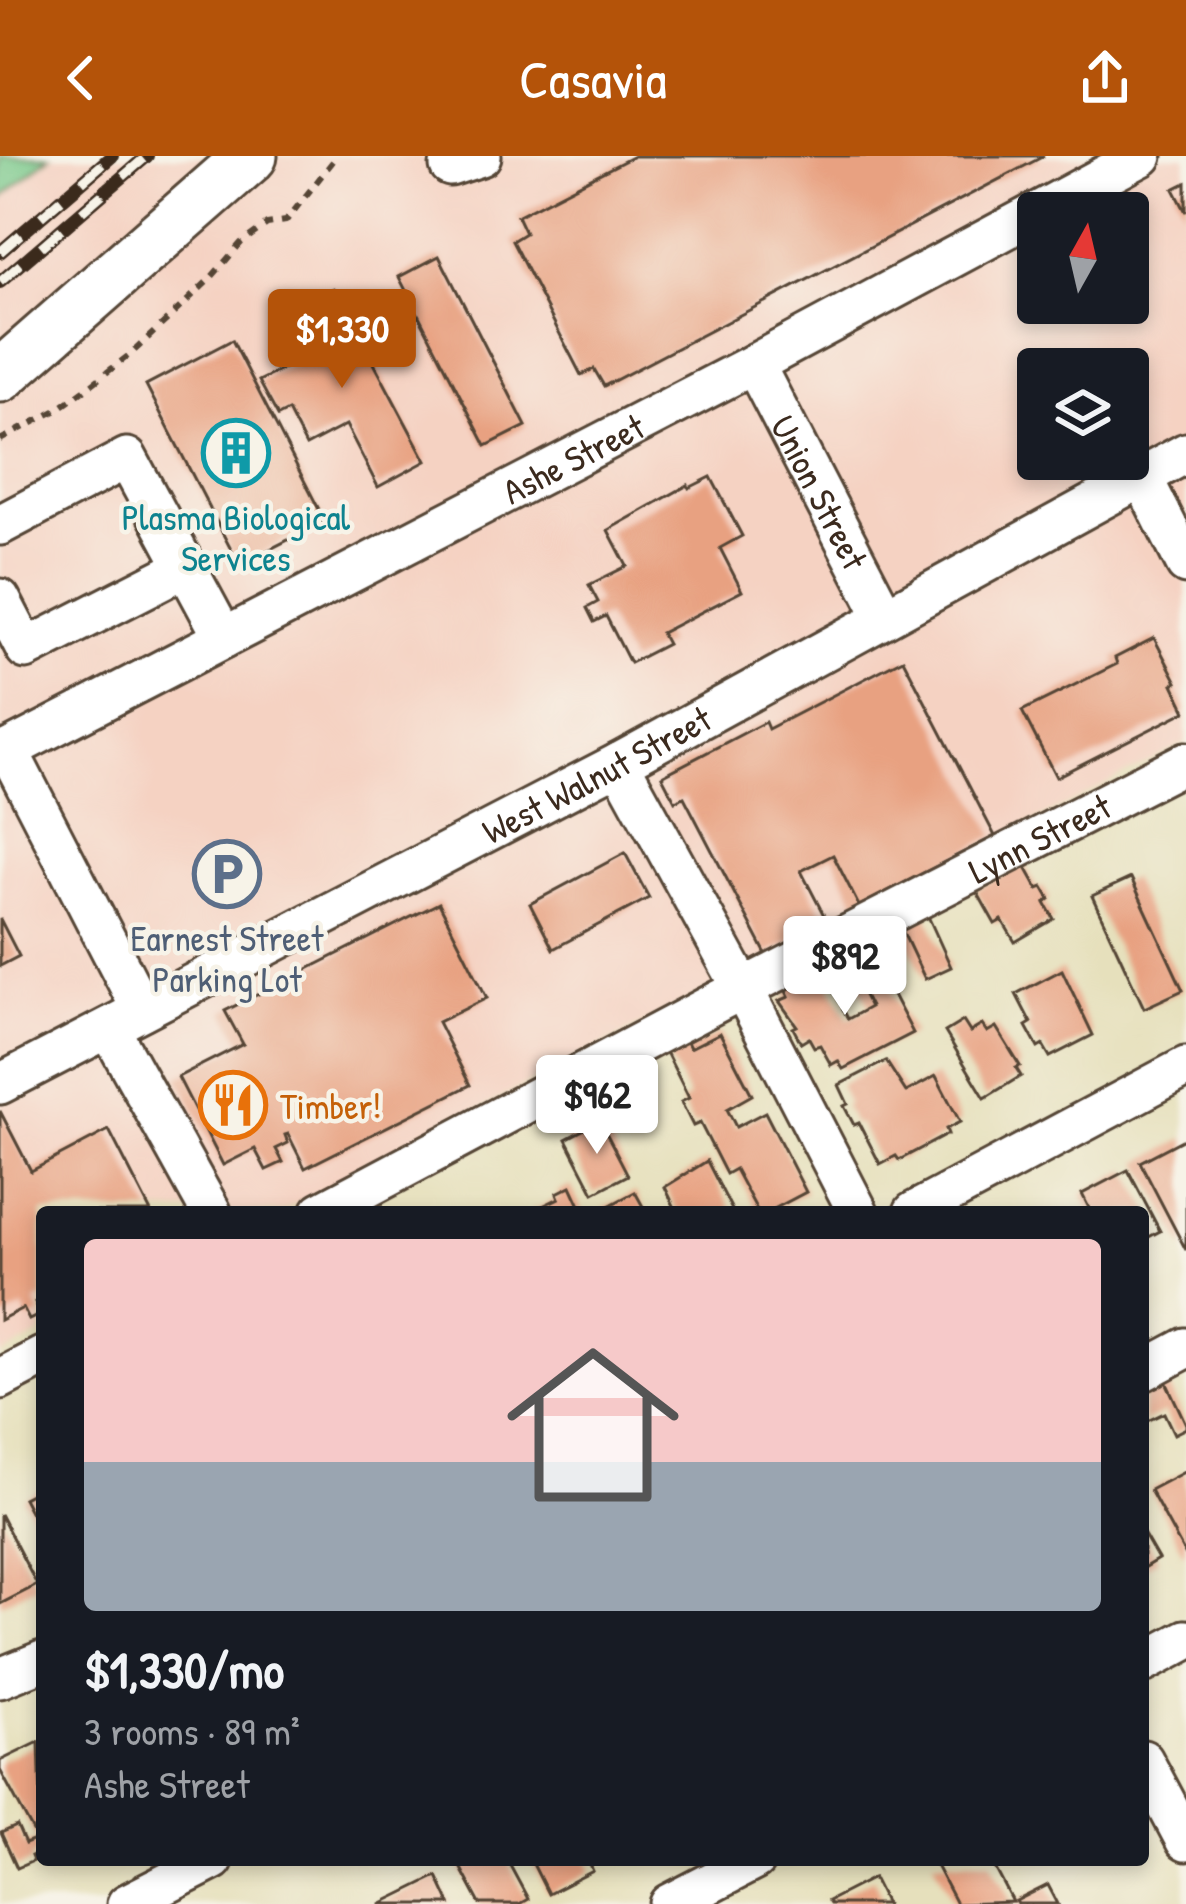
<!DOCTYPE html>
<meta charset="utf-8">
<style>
body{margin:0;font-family:"Patrick Hand",sans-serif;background:#20242c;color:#f1f3f6;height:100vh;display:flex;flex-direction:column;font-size:45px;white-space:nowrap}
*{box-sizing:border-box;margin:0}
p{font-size:39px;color:#9ea1a6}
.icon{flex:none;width:66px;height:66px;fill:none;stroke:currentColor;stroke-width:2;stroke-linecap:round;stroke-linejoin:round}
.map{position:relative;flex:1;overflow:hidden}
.panel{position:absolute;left:36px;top:1050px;width:1113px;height:660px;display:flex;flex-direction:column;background:#171b24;border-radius:12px;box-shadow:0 6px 18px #0003}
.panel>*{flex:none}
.needle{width:78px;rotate:8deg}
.tools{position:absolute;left:1017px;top:36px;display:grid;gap:24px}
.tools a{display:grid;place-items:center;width:132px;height:132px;border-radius:12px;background:#171b24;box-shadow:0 6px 18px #0003;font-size:60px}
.price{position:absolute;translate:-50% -102px;padding:0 27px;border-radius:12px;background:#fff;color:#222;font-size:39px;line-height:78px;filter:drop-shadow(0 3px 6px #0008)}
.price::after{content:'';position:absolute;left:50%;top:72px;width:36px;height:27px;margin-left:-18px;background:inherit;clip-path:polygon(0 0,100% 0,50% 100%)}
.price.active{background:#b45309;color:#fff}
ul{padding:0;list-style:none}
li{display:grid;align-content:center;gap:24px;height:636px;padding:0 48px}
li span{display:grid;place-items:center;height:372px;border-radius:12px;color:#555}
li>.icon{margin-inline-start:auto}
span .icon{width:216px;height:216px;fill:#fffc;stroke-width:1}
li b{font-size:51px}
header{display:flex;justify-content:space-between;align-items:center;height:156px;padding:0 48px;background:#b45309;color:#fff;font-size:54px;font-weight:600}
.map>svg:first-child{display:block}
.built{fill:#f5d2c2;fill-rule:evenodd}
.green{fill:#76c788;stroke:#587853;stroke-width:3}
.building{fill:#e8a181}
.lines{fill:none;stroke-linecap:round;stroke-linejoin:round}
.minor-casing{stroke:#554536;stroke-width:45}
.major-casing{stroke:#554536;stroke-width:57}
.path{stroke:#554536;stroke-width:6;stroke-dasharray:9 9;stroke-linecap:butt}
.minor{stroke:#fff;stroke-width:39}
.major{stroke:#fff;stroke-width:51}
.rail-casing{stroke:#3b2a1e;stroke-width:14}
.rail{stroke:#f7f3e8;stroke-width:9;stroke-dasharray:27;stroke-linecap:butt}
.labels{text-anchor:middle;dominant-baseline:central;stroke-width:9;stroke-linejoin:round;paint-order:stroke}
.street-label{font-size:36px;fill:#3b2a1e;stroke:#f7f3e8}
.culture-label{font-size:36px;fill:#0d838f;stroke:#f7f3e8}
.service-label{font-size:36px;fill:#4e5e75;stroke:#f7f3e8}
.food-label{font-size:36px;fill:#c56008;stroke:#f7f3e8;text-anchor:start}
</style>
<header><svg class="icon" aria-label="back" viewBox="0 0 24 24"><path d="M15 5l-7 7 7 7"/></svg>Casavia<svg class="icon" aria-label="share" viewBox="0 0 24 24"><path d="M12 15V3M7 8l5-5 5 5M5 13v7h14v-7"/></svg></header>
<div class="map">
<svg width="1186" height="1748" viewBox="0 0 1186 1748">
<rect width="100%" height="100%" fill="#f7f3e8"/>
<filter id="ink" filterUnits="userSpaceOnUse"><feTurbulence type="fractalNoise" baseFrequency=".00833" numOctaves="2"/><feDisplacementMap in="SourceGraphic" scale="24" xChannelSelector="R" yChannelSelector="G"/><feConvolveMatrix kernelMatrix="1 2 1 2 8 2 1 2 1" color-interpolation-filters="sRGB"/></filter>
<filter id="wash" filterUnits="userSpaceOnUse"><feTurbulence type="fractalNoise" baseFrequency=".004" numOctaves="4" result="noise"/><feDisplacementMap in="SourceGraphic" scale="48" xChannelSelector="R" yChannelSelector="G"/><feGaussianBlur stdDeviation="2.7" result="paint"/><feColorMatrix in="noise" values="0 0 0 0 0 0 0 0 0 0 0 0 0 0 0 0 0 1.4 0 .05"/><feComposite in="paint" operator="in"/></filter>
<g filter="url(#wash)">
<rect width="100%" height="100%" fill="#e6e0bc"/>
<path class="built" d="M 0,0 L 1186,0 L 1186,587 L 281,1056 L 42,1056 L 42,1178 L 0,1200 ZM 1038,57 L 1128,57 L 1128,147 L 1038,147 ZM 1038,213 L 1128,213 L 1128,303 L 1038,303 Z"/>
<polygon class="green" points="0,0 50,0 0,44"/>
<g id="blocks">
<g class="building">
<polygon points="634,0 1044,0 604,230 594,213 581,219 512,85 525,77 517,60"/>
<polygon points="1186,27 1186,56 1174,33"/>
<polygon points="439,100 526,270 486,290 399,121"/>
<polygon points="334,132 426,305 378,331 346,269 306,290 288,255 278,260 259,225 309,200 286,157"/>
<polygon points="232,184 325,365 239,409 146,229"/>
<polygon points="711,321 742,380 720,392 742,435 661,477 667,488 630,507 606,460 594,466 587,452 598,446 589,429 627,410 608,374 688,329 689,332"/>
<polygon points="1154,482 1177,526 1173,528 1186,555 1056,621 1022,555 1117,508 1115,502"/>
<polygon points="903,503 995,680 859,750 833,699 801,715 828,767 766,798 684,641 675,645 662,620 765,566 768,573"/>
<polygon points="625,697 649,742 553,793 530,748"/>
<polygon points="1024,708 1038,733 1043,731 1050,743 1045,747 1054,763 1015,786 1002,764 995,768 976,734"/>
<polygon points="1131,722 1183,834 1144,852 1092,740"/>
<polygon points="439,747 487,842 438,866 470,929 305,1012 288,978 285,979 288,987 276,993 283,1006 266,1014 255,993 223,1009 178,921 243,888 225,855"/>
<polygon points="927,758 951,811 925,823 900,770"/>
<polygon points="0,763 19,800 0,810"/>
<polygon points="822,812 848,863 870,851 856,824 879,812 913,877 843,913 838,905 831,909 820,889 814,891 809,882 801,887 793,872 797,870 779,845 789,841 784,831"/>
<polygon points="1062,814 1093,879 1050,901 1043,889 1038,892 1026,870 1031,867 1016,838"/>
<polygon points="963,865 970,876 982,869 987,876 996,871 1020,910 1016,912 1021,920 985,942 945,876"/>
<polygon points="720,877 752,939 727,953 736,971 765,956 806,1036 768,1056 758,1056 735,1013 726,1018 700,967 693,970 681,946 689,942 662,888 683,878 690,892"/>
<polygon points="886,905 906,936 936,920 960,966 946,973 948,978 899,1004 896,1000 880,1008 859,967 854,969 844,950 848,948 839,929"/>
<polygon points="0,955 31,1015 109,974 151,1056 42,1056 42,1142 35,1146 41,1158 29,1164 23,1152 0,1164"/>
<polygon points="600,965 628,1019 594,1037 566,983"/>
<polygon points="1186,982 1186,1094 1140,1006"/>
<polygon points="707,1005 733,1056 677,1056 665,1031"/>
<polygon points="1128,1014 1160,1075 1143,1084 1143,1056 1091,1056 1082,1038"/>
<polygon points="571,1030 583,1056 530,1056 559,1042 557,1037"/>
<polygon points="635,1036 646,1056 604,1056 603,1053"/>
<polygon points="1162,1217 1186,1268 1186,1272 1174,1278 1164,1257 1143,1267 1143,1226"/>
<polygon points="1186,1315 1186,1400 1150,1334"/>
<polygon points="42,1332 42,1378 23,1342"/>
<polygon points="0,1358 37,1429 0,1448"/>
<polygon points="1143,1377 1158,1403 1143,1412"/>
<polygon points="39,1586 42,1679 36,1681 0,1614 0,1605"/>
<polygon points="17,1670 25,1688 35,1684 40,1696 31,1700 33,1705 17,1712 1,1677"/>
<polygon points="460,1704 507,1704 528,1743 519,1748 480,1748 457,1705"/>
<polygon points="531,1704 588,1704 593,1715 548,1738"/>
<polygon points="933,1704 991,1704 1013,1746 956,1748"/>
<polygon points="437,1720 450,1748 380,1748"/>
<polygon points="873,1722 886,1748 830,1748 828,1745"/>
<polygon points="1048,1729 1058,1748 1018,1748 1016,1745"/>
</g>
</g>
</g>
<g filter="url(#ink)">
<use href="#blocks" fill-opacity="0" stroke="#554536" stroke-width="3"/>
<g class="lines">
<g class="minor-casing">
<g id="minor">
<polyline points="450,10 481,0"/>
<path id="s1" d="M 754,208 L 885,461"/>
<polyline points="1141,319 1186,408"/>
<polyline points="0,369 127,302 224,482"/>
<polyline points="0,443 26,493 186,411"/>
<polyline points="8,594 142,854"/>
<path id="s2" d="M 0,598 L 754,208 L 1142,0"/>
<polyline points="619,607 743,833 858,1056"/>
<polyline points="109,872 211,1056"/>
<path id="s3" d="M 0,928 L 619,607 L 1186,297"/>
<path id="s4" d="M 321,1056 L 721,844 L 1186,606"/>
<polyline points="914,1056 1186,911"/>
<polyline points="1143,1215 1186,1192"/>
<polyline points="0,1223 42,1201"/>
<polyline points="1143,1507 1186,1484"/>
<polyline points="0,1522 42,1505"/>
<polyline points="1143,1604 1186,1685"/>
<polyline points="127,1748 213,1704"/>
<polyline points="670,1748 755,1704"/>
</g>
</g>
<g class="major-casing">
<polyline id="major" points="0,220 251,0"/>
</g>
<polyline class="path" points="0,284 57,254 83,235 132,197 210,123 241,87 267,68 286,65 337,0"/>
<use href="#minor" class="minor"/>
<use href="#major" class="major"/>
<g class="rail-casing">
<g id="rail">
<polyline points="0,96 112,0"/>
<polyline points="0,126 147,0"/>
</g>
</g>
<use href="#rail" class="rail"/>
</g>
</g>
<defs>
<g id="building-ring" transform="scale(3.45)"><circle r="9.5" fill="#f7f3e8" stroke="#0f9aa8" stroke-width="1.5"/><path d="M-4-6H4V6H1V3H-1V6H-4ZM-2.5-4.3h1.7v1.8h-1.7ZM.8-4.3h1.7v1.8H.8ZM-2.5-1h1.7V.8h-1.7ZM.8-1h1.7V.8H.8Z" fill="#0f9aa8"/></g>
<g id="parking-ring" transform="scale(3.45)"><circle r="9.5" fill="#f7f3e8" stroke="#5c6f8a" stroke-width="1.5"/><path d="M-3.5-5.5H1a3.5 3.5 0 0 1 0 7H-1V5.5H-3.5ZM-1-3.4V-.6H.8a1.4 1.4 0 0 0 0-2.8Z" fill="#5c6f8a"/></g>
<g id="restaurant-ring" transform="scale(3.45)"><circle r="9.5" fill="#f7f3e8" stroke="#e8710a" stroke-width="1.5"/><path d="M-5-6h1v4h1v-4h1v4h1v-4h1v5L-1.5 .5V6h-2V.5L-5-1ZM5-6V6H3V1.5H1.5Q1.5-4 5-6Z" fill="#e8710a"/></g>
</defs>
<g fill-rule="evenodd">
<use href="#building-ring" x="236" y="297"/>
<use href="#parking-ring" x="227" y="718"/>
<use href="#restaurant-ring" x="233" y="949"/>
</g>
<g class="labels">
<g class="street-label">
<text stroke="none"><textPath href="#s2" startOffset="645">Ashe Street</textPath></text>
<text stroke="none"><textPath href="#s1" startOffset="144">Union Street</textPath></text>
<text stroke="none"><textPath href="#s3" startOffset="672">West Walnut Street</textPath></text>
<text stroke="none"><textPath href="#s4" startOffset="810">Lynn Street</textPath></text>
</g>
<g class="culture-label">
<text x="236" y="360">Plasma Biological<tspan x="236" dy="41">Services</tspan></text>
</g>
<g class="service-label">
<text x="227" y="781">Earnest Street<tspan x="227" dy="41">Parking Lot</tspan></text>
</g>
<g class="food-label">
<text x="280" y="949">Timber!</text>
</g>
</g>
</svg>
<div class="tools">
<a><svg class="needle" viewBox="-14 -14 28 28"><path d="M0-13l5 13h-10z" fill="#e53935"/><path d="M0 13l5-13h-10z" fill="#9ea1a6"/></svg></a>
<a><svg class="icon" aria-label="layers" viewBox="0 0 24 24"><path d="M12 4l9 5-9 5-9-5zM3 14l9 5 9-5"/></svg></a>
</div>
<b class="price active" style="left:342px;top:235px">$1,330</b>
<b class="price" style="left:845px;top:862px">$892</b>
<b class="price" style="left:597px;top:1001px">$962</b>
<section class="panel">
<ul>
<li><span style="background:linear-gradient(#f6c9c9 60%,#9aa5b1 0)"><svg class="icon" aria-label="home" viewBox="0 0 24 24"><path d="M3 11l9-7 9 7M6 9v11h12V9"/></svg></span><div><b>$1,330/mo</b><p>3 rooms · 89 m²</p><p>Ashe Street</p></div></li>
</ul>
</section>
</div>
